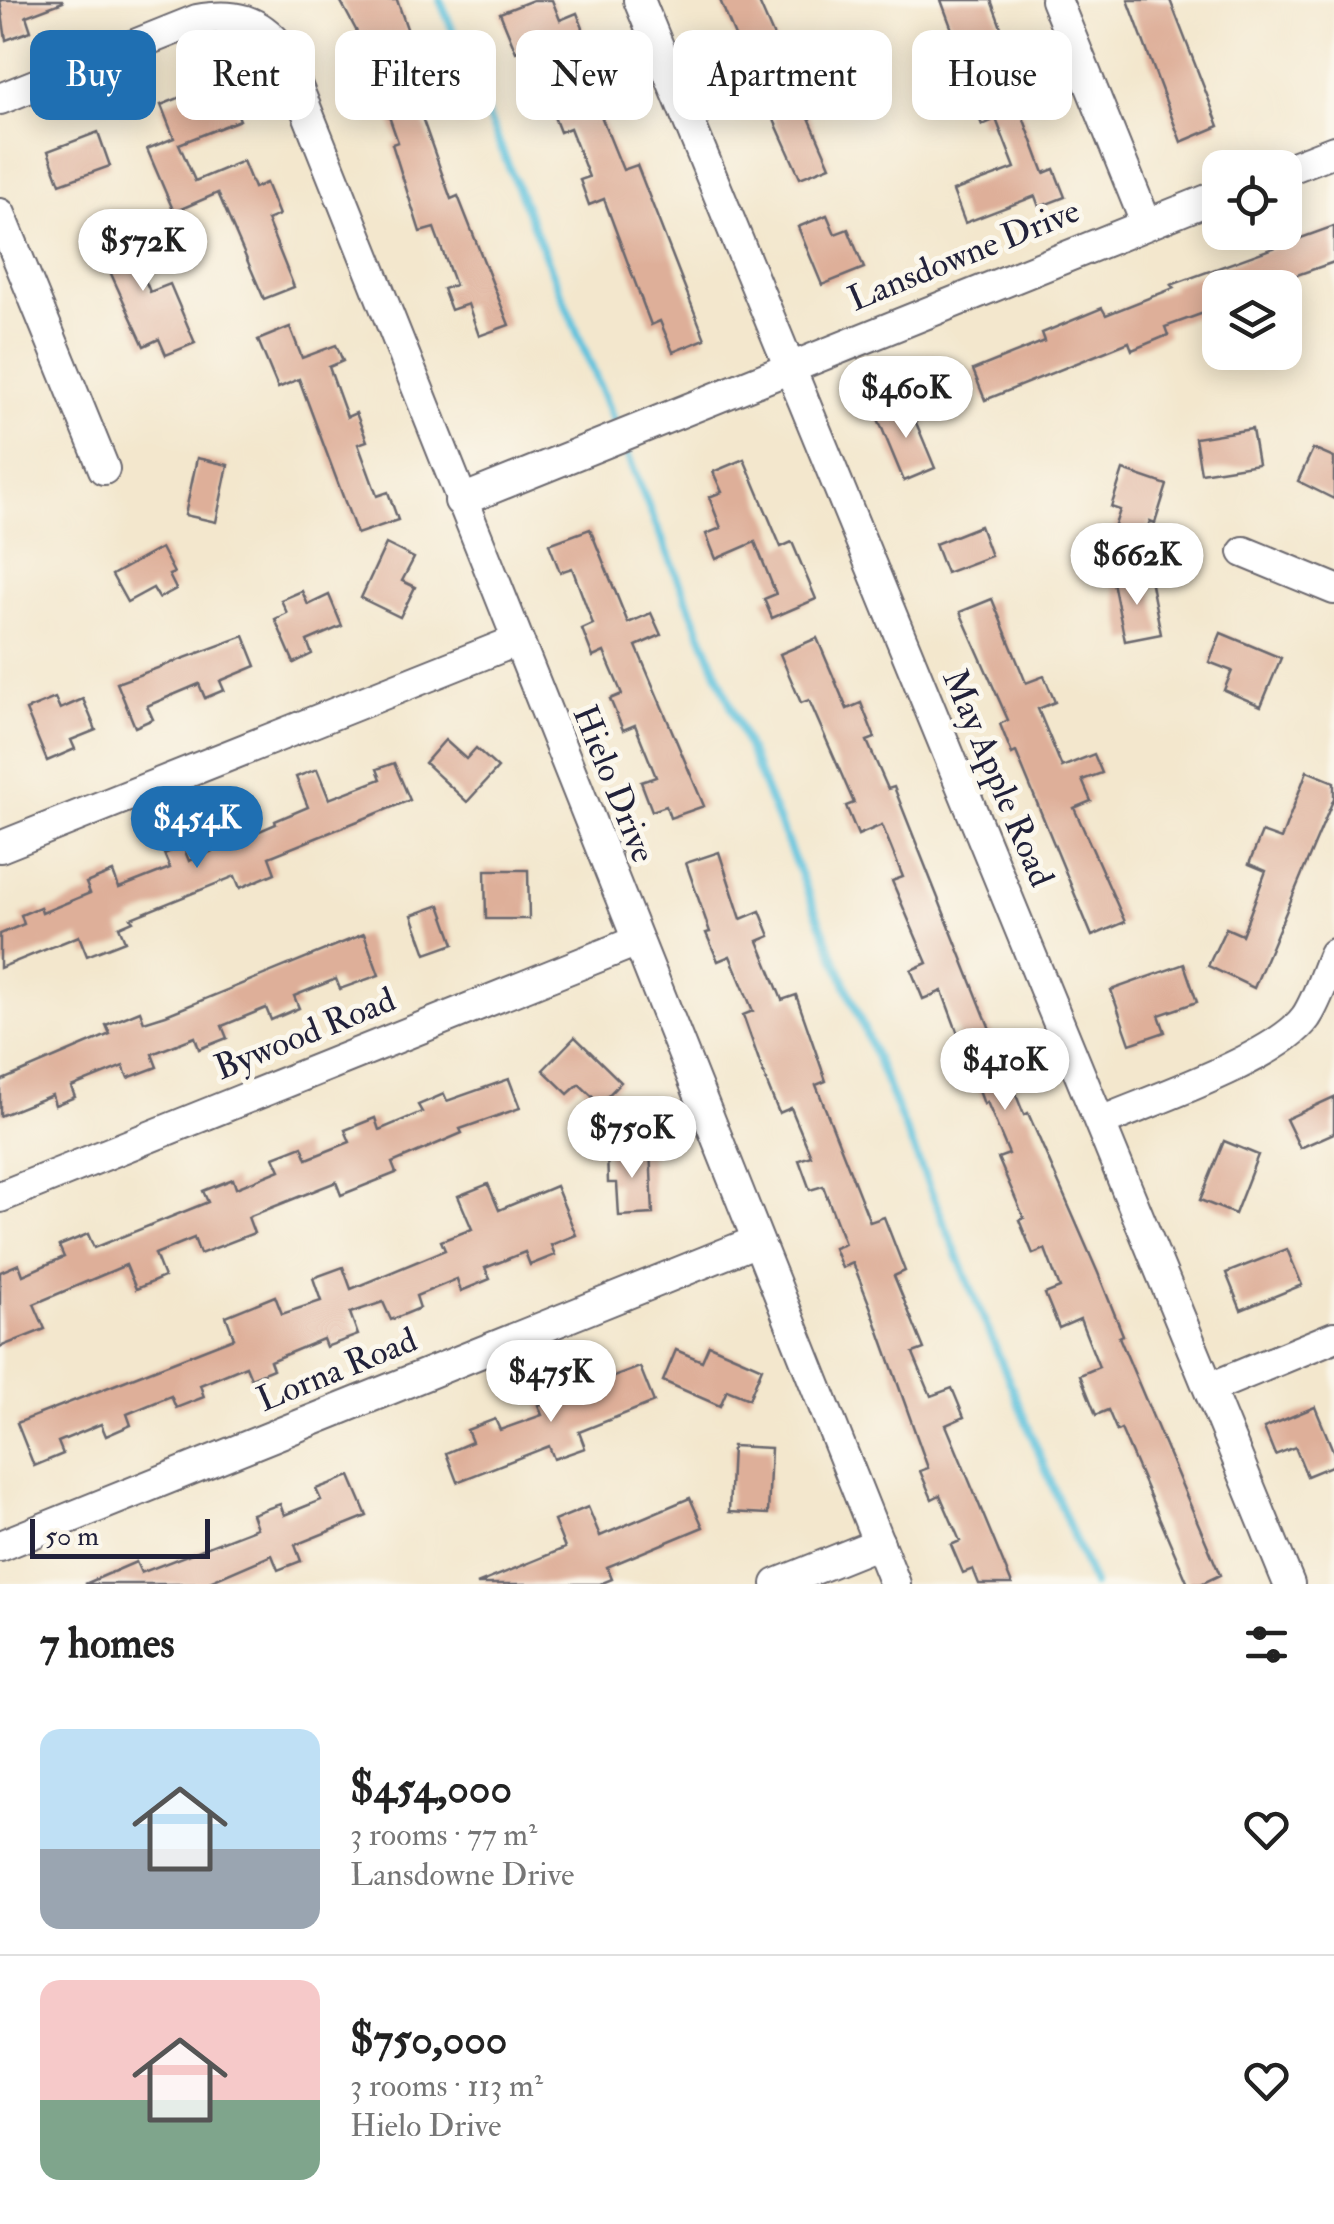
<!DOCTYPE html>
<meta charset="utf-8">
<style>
body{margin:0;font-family:"IM FELL Double Pica",serif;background:#f2f2f2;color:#222;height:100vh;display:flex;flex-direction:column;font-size:38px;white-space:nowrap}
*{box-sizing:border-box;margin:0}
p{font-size:32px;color:#767676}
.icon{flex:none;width:55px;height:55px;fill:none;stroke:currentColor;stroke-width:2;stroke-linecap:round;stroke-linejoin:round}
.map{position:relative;height:1584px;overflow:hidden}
.drawer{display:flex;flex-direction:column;background:#fff;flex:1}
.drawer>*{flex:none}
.banner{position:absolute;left:30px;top:30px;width:1275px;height:90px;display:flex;gap:20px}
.tools{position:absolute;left:1202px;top:150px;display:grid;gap:20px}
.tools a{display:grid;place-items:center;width:100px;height:100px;border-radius:20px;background:#fff;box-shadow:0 5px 25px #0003;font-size:50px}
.scale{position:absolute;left:30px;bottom:25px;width:180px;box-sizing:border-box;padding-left:10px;border:5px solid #22223b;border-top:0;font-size:28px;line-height:35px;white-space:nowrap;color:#22223b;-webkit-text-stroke:8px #fbf7ec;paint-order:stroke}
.price{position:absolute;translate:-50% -85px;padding:0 22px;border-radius:35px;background:#fff;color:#222;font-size:32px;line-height:65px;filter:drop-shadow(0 2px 5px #0008)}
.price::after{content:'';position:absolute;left:50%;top:60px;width:30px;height:22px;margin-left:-15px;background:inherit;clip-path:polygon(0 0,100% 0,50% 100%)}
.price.current{background:#1f6fb2;color:#fff}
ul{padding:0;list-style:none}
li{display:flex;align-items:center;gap:30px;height:250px;padding:0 40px}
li+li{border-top:2px solid #e0e0e0}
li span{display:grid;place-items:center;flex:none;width:280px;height:200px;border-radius:20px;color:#555}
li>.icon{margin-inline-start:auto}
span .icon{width:120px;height:120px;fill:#fffc;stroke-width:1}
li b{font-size:42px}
h2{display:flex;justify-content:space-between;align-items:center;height:120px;padding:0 40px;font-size:42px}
.tag{padding:0 35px;border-radius:20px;background:#fff;box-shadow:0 5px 25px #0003;font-size:35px;line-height:90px}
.tag.current{background:#1f6fb2;color:#fff}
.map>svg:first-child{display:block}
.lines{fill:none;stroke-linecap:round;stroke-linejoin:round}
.stream{stroke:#5fc2dd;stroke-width:8}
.building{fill:#deaf99}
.minor-casing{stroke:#6b676e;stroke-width:34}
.minor{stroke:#fff;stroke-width:30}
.labels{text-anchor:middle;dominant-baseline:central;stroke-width:10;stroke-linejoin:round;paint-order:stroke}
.street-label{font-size:35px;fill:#22223b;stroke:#fbf7ec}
</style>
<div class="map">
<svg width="1334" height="1584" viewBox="0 0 1334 1584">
<rect width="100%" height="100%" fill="#fbf7ec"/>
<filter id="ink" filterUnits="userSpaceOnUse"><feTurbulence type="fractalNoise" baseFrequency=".01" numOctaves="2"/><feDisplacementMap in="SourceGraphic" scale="20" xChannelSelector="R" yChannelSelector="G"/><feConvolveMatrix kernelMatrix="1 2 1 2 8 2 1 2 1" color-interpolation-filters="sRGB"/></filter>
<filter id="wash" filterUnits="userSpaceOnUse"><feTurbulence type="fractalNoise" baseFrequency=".0048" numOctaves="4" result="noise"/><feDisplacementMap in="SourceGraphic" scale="40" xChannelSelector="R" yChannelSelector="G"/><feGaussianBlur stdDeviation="2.25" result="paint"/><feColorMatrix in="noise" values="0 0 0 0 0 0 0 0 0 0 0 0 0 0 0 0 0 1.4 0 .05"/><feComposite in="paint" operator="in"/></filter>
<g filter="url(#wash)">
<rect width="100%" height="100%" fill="#f3e7cd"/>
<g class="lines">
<g class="stream">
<polyline points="440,0 617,429"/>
<polyline points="622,442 1093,1584"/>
</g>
</g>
<g id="blocks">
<g class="building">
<polygon points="0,0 62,0 63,2 26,16 31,31 6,40"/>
<polygon points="340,0 397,0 424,77 417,80 422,95 415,98 451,199 458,196 509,325 479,336 468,304 451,310 443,289 455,285 434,228 420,232 392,144 398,142 364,45"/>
<polygon points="533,0 552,0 560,20 577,13 588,41 572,47 593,98 606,92 614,110 601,116 623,170 637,165 705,339 673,352 660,321 651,325 604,199 589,205 580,180 589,177 570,128 560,132 549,104 558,100 541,60 535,62 529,47 516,52 500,13"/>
<polygon points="720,0 758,0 830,166 800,178 757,82 743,88 735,69 747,65"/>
<polygon points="941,0 991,0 1002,30 983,37 1000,80 1015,74 1028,106 1020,109 1044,173 1054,169 1065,197 1039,207 1035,196 965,223 953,191 1015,168 996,119 982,125 967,88 950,94 942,76 966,67"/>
<polygon points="1128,0 1170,0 1219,126 1181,142"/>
<polygon points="224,80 240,120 179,144 195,181 243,161 254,188 266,183 279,215 267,220 294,287 264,299 218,193 174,212 147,149 174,138 161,105"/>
<polygon points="98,132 110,166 60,184 48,151"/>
<polygon points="827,215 835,234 848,229 864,268 822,285 798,227"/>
<polygon points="120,220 150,292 170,284 195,343 166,355 159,339 144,346 92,232"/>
<polygon points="1334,226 1334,262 1260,288 1220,288 1220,307 1165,327 1168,335 1132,350 1129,342 985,400 973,370 1045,341 1042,333 1102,308 1106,315 1174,288 1171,285"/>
<polygon points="290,327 302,358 336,345 343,361 329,367 347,417 356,413 367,441 358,444 377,496 388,492 398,520 357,534 299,379 278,388 258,340"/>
<polygon points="907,401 935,468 904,481 876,414"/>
<polygon points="1252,429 1258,464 1201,473 1195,438"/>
<polygon points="1313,449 1334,458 1334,499 1298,481"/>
<polygon points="197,458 228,465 216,522 185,515"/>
<polygon points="744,459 781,547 792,542 816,599 772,618 764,599 776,594 755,542 716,559 706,534 721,528 709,497 722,492 713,472"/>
<polygon points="1123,470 1167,485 1155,523 1150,521 1143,541 1113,531 1120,510 1111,507"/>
<polygon points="980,526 991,556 946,573 935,544"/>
<polygon points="590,529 628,623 651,613 661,635 636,646 704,806 670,818 666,806 652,811 641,782 656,777 635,725 623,730 610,699 622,694 604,652 593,657 582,629 593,624 572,568 560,572 549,544"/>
<polygon points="386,544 414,558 402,581 415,587 400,617 361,598"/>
<polygon points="161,548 174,573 169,575 176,589 159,598 153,588 127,602 112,575"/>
<polygon points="1149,574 1161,634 1125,641 1113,582"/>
<polygon points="302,591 308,605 329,595 342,626 307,641 312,654 294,663 275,619 287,613 281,600"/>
<polygon points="992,599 1026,683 1044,676 1055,702 1038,709 1062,767 1094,754 1102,773 1082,780 1091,801 1074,808 1125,922 1092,936 1016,752 1012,754 1000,724 1008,720 960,612"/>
<polygon points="1221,633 1281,658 1261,706 1224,690 1232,671 1209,662"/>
<polygon points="244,636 256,666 220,681 224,690 205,698 199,684 147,706 153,719 135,727 117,683"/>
<polygon points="817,638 847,709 861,703 875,738 867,741 888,789 894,787 1024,1115 1028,1113 1098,1273 1123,1335 1119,1337 1220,1575 1201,1584 1188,1584 1121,1429 1117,1431 1108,1410 1096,1415 1080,1375 1099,1367 1080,1319 1059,1328 1045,1294 1060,1288 1045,1249 1033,1254 1019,1220 1024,1218 998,1158 1009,1154 987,1102 984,1104 942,991 923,999 911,970 927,963 892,881 903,877 882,825 858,835 846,806 854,803 809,700 801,703 780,654"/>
<polygon points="55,698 60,709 83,699 96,730 71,740 75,749 47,761 26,710"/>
<polygon points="445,740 466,759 476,748 498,768 467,802 425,763"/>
<polygon points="394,763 410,800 269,857 275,873 240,888 235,876 131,918 133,921 119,927 125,941 87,956 79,936 0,968 0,934 24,924 21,915 40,907 42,913 90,893 86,883 113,872 119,888 170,868 164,854 183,846 189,861 276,824 275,821 308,807 296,777 317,769 329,799 381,779 377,769"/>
<polygon points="1307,771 1334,782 1334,798 1254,988 1208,966 1226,928 1242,935 1266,871 1249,864 1262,832 1281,839"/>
<polygon points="719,852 741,919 760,911 770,936 758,941 782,1000 796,995 826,1081 816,1085 870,1222 884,1217 905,1271 894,1276 924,1349 913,1353 931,1396 952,1388 964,1417 946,1425 1012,1584 979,1584 973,1569 963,1573 951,1545 960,1541 940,1495 932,1499 920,1471 928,1468 870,1306 853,1263 842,1268 834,1248 845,1244 823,1186 810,1190 799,1160 811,1156 791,1108 779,1113 768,1086 743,1015 753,1011 730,956 718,961 706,933 710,932 686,863"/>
<polygon points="485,870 528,870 529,919 486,919"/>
<polygon points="440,905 454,944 426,954 412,915"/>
<polygon points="364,934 379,975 340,989 336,979 294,996 299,1008 271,1020 266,1008 222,1026 227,1038 199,1049 195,1037 152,1054 157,1067 128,1078 123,1066 71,1087 75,1097 55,1105 52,1095 0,1116 0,1081 110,1034 106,1025 140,1011 144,1022 166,1015"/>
<polygon points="1184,964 1197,1002 1159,1015 1165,1032 1130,1044 1111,990"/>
<polygon points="575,1037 621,1082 600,1104 579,1084 568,1094 543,1070"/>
<polygon points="509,1079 520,1108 460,1129 462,1133 392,1163 396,1173 341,1195 336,1182 248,1217 254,1233 200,1254 194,1238 155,1254 164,1277 136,1289 126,1265 34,1304 45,1329 0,1347 0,1272 19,1264 23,1275 64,1257 59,1246 88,1234 94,1248 208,1202 203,1191 233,1179 236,1188 280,1170 274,1157 302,1146 307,1159 350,1142 345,1130 375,1118 379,1130 422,1112 418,1105 444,1094 447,1101"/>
<polygon points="1334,1097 1334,1133 1300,1148 1286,1119"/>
<polygon points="1224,1141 1258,1155 1235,1214 1200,1200"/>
<polygon points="650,1149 653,1214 619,1216 617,1183 608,1183 607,1151"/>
<polygon points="488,1184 499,1210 556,1186 576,1235 551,1245 555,1255 530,1265 525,1252 485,1268 490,1279 461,1291 457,1279 416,1296 420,1308 391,1320 383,1302 350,1313 358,1335 326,1347 323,1339 270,1361 273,1369 251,1378 246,1366 200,1385 204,1397 176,1408 171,1396 127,1414 131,1425 106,1436 101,1424 58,1442 63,1454 34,1466 17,1423 234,1338 226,1316 275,1296 282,1314 321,1301 313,1278 343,1267 351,1289 445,1250 441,1241 472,1229 458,1196"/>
<polygon points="1287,1249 1302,1285 1241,1310 1226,1273"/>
<polygon points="709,1345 762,1368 749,1399 727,1390 720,1406 663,1381 676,1350 702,1361"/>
<polygon points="640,1367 654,1402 579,1432 585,1448 554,1459 549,1446 457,1482 446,1453 472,1442 467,1430 495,1419 500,1430 542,1415 538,1405"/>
<polygon points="1315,1407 1334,1453 1334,1465 1307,1476 1295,1447 1275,1455 1264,1428"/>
<polygon points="732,1446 771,1448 768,1514 729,1512"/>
<polygon points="350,1476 367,1516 295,1545 301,1561 278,1570 272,1555 205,1584 85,1584 136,1562 141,1573 257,1528 252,1514 280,1504 284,1515 321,1500 316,1489"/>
<polygon points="690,1498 703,1527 607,1567 612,1579 600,1584 477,1584 565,1548 554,1521 588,1507 600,1536"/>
</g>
</g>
</g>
<g filter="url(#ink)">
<use href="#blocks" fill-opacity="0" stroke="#6b676e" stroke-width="2.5"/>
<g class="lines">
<g class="minor-casing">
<g id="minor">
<polyline points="639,0 1289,1584"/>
<polyline points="1056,0 1146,223"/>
<path d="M 0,99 L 197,20 C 234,13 258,19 282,49 L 895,1584"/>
<polyline points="1285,170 1334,151"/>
<polyline points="0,214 104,469"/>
<polyline points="460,501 1220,195"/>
<polyline points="1244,552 1334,589"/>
<polyline points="0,847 516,641"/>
<path d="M 1101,1122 C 1150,1101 1277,1058 1306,1017 C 1318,999 1325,974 1334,954"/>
<polyline points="0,1197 637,941"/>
<polyline points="1210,1388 1334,1337"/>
<polyline points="0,1546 757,1241"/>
<polyline points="777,1584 879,1543"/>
</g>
</g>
<use href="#minor" class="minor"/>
</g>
</g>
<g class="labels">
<g class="street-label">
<text transform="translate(964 255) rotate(-22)">Lansdowne Drive</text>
<text transform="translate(998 778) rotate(67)">May Apple Road</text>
<text transform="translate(614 784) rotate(68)">Hielo Drive</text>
<text transform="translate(305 1034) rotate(-22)">Bywood Road</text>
<text transform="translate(337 1370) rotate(-22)">Lorna Road</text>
</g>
</g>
</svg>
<div class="tools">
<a><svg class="icon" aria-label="locate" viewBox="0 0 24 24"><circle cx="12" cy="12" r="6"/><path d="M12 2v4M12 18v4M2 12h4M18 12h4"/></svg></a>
<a><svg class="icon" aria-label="layers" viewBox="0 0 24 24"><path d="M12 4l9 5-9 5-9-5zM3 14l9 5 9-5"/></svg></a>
</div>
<div class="scale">50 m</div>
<b class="price" style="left:143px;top:294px">$572K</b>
<b class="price" style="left:906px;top:441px">$460K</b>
<b class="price" style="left:1137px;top:608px">$662K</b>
<b class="price current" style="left:197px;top:871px">$454K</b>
<b class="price" style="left:1005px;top:1113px">$410K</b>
<b class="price" style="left:632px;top:1181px">$750K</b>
<b class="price" style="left:551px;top:1425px">$475K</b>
<div class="banner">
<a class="tag current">Buy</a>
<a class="tag">Rent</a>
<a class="tag">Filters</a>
<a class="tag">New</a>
<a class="tag">Apartment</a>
<a class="tag">House</a>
</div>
</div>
<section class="drawer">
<h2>7 homes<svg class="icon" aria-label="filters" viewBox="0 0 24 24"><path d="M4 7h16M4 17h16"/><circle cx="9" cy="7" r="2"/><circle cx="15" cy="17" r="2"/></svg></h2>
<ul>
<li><span style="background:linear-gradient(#bfe0f5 60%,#9aa5b1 0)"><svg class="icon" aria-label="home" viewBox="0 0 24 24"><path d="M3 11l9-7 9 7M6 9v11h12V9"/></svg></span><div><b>$454,000</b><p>3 rooms · 77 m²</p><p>Lansdowne Drive</p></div><svg class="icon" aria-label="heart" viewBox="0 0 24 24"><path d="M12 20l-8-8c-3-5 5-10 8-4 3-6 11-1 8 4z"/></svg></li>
<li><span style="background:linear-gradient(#f6c9c9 60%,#7fa58c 0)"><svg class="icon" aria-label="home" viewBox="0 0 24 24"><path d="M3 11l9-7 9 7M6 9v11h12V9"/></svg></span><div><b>$750,000</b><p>3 rooms · 113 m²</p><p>Hielo Drive</p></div><svg class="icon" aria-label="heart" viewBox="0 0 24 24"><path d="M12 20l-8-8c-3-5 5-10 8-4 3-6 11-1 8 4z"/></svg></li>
</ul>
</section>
